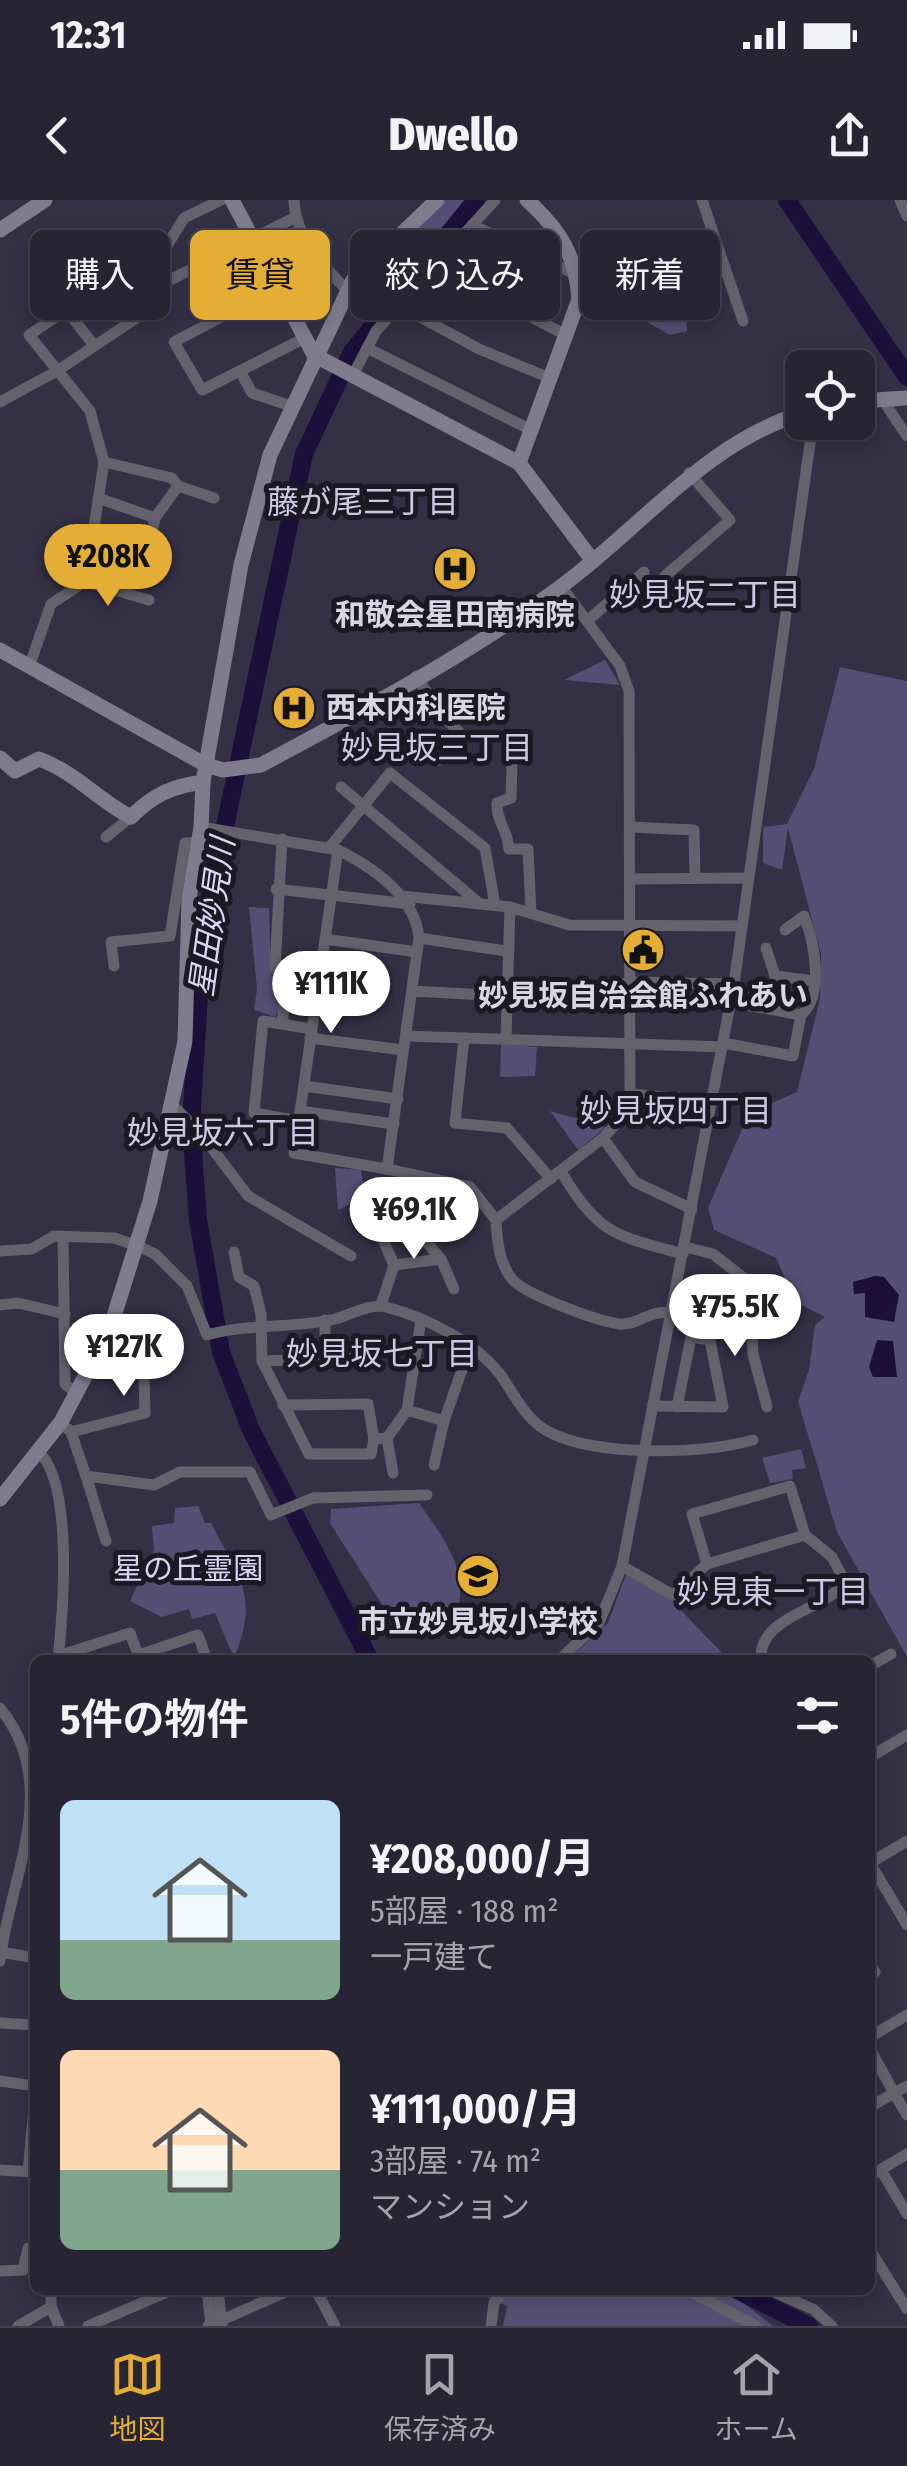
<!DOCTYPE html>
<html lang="ja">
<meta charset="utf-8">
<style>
body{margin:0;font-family:"Fira Sans Condensed","Noto Sans JP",sans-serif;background:#2f2c3c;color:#f1f3f6;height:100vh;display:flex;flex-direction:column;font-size:38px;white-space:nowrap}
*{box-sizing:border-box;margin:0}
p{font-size:32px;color:#a4a4ac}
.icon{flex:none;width:55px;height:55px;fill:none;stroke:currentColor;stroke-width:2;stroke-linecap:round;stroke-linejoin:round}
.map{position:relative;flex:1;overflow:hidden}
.sheet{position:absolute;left:30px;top:1455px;width:845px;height:640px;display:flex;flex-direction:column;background:#272434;border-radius:15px;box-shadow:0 5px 15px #0003,0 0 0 2px #43414f}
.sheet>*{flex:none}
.hud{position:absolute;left:30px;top:30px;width:848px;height:90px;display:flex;gap:20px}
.fabs{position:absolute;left:785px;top:150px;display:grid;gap:20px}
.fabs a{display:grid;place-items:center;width:90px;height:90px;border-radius:15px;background:#272434;box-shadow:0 5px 15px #0003,0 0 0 2px #43414f;font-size:50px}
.price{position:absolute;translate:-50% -85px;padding:0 22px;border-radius:35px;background:#fff;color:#222;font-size:32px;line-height:65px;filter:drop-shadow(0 2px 5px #0008)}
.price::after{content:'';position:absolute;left:50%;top:60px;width:30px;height:22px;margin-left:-15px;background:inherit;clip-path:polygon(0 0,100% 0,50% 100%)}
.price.current{background:#e4ad35;color:#111}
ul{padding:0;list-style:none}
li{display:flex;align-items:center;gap:30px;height:250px;padding:0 30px}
li span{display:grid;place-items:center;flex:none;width:280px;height:200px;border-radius:15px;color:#555}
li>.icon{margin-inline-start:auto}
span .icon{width:120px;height:120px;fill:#fffc;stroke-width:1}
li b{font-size:42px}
h2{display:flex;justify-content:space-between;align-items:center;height:120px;padding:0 30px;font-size:42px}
.tag{padding:0 35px;border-radius:15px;background:#272434;box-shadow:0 5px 15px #0003,0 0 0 2px #43414f;font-size:35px;line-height:90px}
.tag.current{background:#e4ad35;color:#111}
.status{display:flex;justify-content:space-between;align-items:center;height:70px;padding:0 50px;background:#272434;direction:ltr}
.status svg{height:28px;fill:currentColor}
header{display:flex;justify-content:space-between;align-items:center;height:130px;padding:0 30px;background:#272434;font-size:45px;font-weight:800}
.tabs{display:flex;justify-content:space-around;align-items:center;height:140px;border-top:2px solid #43414f;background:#272434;font-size:28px;color:#a4a4ac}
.tabs a{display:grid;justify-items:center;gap:5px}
.tabs .current{color:#e4ad35}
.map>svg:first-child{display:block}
.green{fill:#564f75}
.water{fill:#1c0f3a}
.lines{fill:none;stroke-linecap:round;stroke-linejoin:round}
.river{stroke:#1c0f3a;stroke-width:18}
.street{stroke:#64626d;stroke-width:11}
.secondary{stroke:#7f7c8d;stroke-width:15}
.labels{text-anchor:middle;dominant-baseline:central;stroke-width:10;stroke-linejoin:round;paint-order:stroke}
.poi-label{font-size:30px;font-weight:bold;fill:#d8d6e4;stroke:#1b1923}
.park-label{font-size:30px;fill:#d7d3f2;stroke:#1b1923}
.neighbourhood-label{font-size:32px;fill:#cdc8e4;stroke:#1b1923}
.water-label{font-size:32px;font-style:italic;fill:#dad6f5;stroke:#1b1923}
</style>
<div class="status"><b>12:31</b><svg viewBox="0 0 49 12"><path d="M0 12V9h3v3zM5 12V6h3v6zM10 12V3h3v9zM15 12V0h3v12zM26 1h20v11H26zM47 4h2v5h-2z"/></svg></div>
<header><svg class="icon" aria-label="back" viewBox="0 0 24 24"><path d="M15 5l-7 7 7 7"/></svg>Dwello<svg class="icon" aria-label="share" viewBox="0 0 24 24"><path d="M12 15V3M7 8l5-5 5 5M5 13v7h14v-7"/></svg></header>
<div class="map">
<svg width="907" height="2126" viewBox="0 0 907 2126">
<rect width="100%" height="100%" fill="#343046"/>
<g class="green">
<polygon points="446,0 473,0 378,107 358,87"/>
<polygon points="637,100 686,101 687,131 670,135 640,118"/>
<polygon points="605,460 620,485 564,480"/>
<polygon points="840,467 907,481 907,1457 837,1332 798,1201 809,1170 815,1125 825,1117 796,1102 776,1058 714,1030 708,1008 749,913 797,892 820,799 821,754 788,628 782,670 763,663 763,627 787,624 814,569"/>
<polygon points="249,707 269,708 271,775 280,781 282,802 275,817 254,810 257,789"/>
<polygon points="501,844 537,847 535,876 500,877"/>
<polygon points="550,911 606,927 578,950"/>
<polygon points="335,968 361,970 368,1014 354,1002 338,1010"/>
<polygon points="801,1249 806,1268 792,1270 793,1279 770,1283 762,1258"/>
<path d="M 419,1303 C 444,1339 467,1366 458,1411 L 403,1437 L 330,1323 L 331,1309 Z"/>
<path d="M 198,1306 L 205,1323 L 211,1323 C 239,1379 260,1395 234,1458 L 215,1413 L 192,1419 L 189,1409 L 162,1417 L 130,1401 L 154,1350 L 152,1326 L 174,1323 L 175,1308 Z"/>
<polygon points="627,1372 667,1396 729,1460 568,1460 608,1423"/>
<polygon points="471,2090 727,2090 773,2126 503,2126 507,2106"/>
</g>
<g class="water">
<polygon points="875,1076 884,1077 899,1095 894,1122 865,1117 865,1093 854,1094 853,1082"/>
<polygon points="877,1140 893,1141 897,1177 873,1177 869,1167"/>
</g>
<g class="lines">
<g class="river">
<polyline points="787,0 907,177"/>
<polyline points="370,1460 251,1230 221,1152 198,1020 191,924 203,730 304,254 352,152 476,0"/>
<polyline points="737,2090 809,2126"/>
</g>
<g class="street">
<path d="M 294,0 C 295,36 323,66 347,90"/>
<polyline points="702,0 743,121"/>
<polyline points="900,0 907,16"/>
<polyline points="472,25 577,75"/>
<polyline points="437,68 568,136"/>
<polyline points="152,89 157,62 184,18 221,0"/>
<polyline points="398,105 479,149 552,179"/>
<polyline points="303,139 202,190 174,142 321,64"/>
<polyline points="367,148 533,231"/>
<polyline points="240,171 252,193 291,206"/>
<polyline points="353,175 376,131 495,0"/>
<polyline points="882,199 907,236"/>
<polyline points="0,202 57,171 153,107 152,89 294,18"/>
<polyline points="104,262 172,278 178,286 214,298"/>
<polyline points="98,298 155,318"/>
<polyline points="93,336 147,353 155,318 178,286"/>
<polyline points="665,376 730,320 689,273"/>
<polyline points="80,380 149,400"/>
<path d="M 561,386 L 620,466 L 629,491 L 630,894 L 617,923 L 603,938 L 496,1020 C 497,1040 499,1063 512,1079 C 525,1095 598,1121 619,1124 C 638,1126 650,1109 670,1113"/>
<polyline points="587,421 644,372"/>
<polyline points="29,467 51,404 77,387 80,380 90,353 104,262 90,211 29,135 66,110 94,145"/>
<polyline points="416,476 441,514 459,532 449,552 439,560"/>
<path d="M 512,562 L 511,598 L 497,603 C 496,620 508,631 509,649 L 528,649 L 531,713"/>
<polyline points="341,587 479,703"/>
<path d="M 201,627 L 338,650 C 374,668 415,696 419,738 L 387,969 L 470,987 L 496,1020"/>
<polyline points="630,627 694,630 695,678"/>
<polyline points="106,637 131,617"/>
<polyline points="282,639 275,769 287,782 282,824 311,829"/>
<polyline points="329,648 390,573 485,648 495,705"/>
<polyline points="338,650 294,953 387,969"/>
<polyline points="631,679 748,678"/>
<polyline points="276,689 410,704"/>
<polyline points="402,696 510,707 569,725 741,726"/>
<path d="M 785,730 L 804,716 C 814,741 825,795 801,815"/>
<polyline points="419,738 506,751"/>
<polyline points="325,739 417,752"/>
<polyline points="766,748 775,776 814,781"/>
<polyline points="114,766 111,742 170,736 185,643 199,642"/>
<polyline points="627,782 734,784"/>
<polyline points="412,791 505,796"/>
<polyline points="282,824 263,821 254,913 299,921"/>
<polyline points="406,836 723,847"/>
<polyline points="310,838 403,850"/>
<polyline points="464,838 455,923 507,928 551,979"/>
<polyline points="506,838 510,707"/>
<polyline points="724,843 793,856 801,815 731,802"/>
<polyline points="304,886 398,899"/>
<polyline points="630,894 713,901"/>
<polyline points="170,903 199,931 248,996 351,1056"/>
<polyline points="300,911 394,924"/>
<polyline points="603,938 635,982 692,1009"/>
<path d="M 562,973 C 599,1036 618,1036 683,1054"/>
<polyline points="63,1036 65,1184 76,1193"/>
<polyline points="685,1047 713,1054 749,1082 753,1154 767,1207"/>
<path d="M 0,1051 L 32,1049 L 54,1036 L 114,1038 L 138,1046 L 155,1054 L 187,1086 L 207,1135 C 248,1123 293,1129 335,1119 C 350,1115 371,1103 386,1107 C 425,1117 478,1143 502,1177 C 515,1196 527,1222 551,1233 C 600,1257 702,1254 753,1240"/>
<polyline points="234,1052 239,1077 254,1086 261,1114 262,1161 309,1254 371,1254 374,1239"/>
<polyline points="394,1065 441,1059"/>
<polyline points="0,1105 18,1103 65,1114"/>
<polyline points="381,1105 394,1065 374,1019 399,1010 441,1059 454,1089"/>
<polyline points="421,1119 407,1210 444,1221 470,1147"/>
<polyline points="691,1137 697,1106"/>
<polyline points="325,1159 361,1158"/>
<polyline points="262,1161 325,1159 325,1120"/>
<polyline points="283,1205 368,1204 374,1239 387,1238 407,1210"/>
<polyline points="652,1206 723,1207 710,1140 691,1137 677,1207"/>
<polyline points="67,1228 71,1232 145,1213 144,1177 99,1150"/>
<polyline points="71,1232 86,1276 154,1285 180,1272 250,1272 271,1315 313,1298 427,1295"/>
<polyline points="387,1238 393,1273"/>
<path d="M 38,1251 C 74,1283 63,1413 58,1460"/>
<polyline points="434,1265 444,1221"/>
<polyline points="86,1276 106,1341"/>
<polyline points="707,1364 692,1314 790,1286 805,1335"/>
<polyline points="139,1455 198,1435 207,1460"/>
<polyline points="58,1456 130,1433 140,1460"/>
<polyline points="559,1460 599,1423 622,1366"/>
<path d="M 761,1460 C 758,1419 817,1411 842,1387 L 843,1378 L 832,1357 L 805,1335 L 707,1364 L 673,1395 L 622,1366 L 734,784 L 813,222"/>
<polyline points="870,1466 891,1454"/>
<path d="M 0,1508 C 63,1586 10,1675 0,1761"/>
<polyline points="870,1557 907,1535"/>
<polyline points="907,1641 870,1663 907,1725"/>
<polyline points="1,1752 35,1758"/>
<polyline points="870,1764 875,1772 870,1776"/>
<polyline points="0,1823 35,1825"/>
<polyline points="870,1837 907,1815"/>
<polyline points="870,1849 894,1893 870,1907"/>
<polyline points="0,1881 35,1886"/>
<polyline points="907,1886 894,1893 907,1915"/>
<polyline points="0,1970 35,1972"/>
<polyline points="881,1970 907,2014"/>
<polyline points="28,1972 35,1897"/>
<polyline points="870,1976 907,1954"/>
<polyline points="870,2050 907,2109"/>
<polyline points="0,2071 23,2070 28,2048"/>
<polyline points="51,2090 51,2107 59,2126"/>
<polyline points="207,2090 211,2125"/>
<polyline points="218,2090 222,2126"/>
<polyline points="316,2090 335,2126"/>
<polyline points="687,2090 756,2126"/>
<polyline points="769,2090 813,2109 832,2126"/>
<polyline points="18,2126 51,2107"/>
<polyline points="88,2126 172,2090"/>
<polyline points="208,2126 290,2090"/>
<polyline points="491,2126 494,2103 504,2090"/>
</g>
<g class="secondary">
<polyline points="232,0 314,155 519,263 593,361"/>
<polyline points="0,30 45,0"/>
<polyline points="858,201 907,198"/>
<path d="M 519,263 L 579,99 C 576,55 560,30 527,0"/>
<path d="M 0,450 L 206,565 L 223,570 L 261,565 C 363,510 470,454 563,385 C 644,325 703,245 802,213"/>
<path d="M 0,558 L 15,571 L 39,559 C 75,572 98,600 131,617 C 153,595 172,586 203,582"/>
<polyline points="0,1299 61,1222 110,1129 150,1001 185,841 189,699 201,627 203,582 241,365 270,255 353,80 437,0"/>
</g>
</g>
<defs>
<g id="hospital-disc" transform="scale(2.25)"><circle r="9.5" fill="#e4ad35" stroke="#1b1923"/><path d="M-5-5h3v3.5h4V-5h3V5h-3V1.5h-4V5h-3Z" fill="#111"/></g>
<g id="civic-disc" transform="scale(2.25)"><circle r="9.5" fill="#e4ad35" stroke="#1b1923"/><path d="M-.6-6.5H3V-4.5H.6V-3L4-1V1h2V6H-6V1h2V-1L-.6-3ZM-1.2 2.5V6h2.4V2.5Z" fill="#111"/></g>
<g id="school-disc" transform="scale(2.25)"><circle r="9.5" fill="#e4ad35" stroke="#1b1923"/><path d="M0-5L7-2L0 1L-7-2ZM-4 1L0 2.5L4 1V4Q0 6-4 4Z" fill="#111"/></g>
</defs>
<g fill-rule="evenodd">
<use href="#hospital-disc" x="455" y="369"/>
<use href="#hospital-disc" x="294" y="508"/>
<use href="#civic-disc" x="643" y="750"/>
<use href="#school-disc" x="478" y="1376"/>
</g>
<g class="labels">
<g class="poi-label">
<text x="455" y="415">和敬会星田南病院</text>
<text x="326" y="508" text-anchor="start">西本内科医院</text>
<text x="643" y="796">妙見坂自治会館ふれあい</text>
<text x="478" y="1422">市立妙見坂小学校</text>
</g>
<g class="park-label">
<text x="188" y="1369">星の丘霊園</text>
</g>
<g class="neighbourhood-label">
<text x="363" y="302">藤が尾三丁目</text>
<text x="705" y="395">妙見坂二丁目</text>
<text x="437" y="548">妙見坂三丁目</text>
<text x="676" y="911">妙見坂四丁目</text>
<text x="223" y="933">妙見坂六丁目</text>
<text x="382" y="1154">妙見坂七丁目</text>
<text x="773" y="1392">妙見東一丁目</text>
</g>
<g class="water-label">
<text transform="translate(212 717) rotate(-82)">星田妙見川</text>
</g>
</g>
</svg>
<div class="fabs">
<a><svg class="icon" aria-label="locate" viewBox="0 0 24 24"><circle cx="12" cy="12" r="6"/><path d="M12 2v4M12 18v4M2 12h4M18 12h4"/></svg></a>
</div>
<b class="price current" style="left:108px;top:409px">¥208K</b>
<b class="price" style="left:331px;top:836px">¥111K</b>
<b class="price" style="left:414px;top:1062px">¥69.1K</b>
<b class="price" style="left:735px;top:1159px">¥75.5K</b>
<b class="price" style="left:124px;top:1199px">¥127K</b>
<div class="hud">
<a class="tag">購入</a>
<a class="tag current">賃貸</a>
<a class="tag">絞り込み</a>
<a class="tag">新着</a>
</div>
<section class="sheet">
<h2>5件の物件<svg class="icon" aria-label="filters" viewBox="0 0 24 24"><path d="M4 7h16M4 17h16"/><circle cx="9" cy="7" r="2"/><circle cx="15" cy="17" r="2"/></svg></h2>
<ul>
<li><span style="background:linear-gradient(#bfe0f5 70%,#7fa58c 0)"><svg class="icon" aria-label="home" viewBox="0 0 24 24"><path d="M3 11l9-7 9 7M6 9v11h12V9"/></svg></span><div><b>¥208,000/月</b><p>5部屋 · 188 m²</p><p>一戸建て</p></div></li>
<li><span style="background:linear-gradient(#ffd9b3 60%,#7fa58c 0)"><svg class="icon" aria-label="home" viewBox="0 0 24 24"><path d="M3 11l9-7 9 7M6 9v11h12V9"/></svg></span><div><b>¥111,000/月</b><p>3部屋 · 74 m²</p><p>マンション</p></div></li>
</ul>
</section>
</div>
<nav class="tabs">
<a class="current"><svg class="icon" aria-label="map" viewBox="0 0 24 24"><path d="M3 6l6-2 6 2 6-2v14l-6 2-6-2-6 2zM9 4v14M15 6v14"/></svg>地図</a>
<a><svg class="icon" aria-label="saved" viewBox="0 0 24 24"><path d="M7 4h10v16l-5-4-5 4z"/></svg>保存済み</a>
<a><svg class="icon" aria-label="home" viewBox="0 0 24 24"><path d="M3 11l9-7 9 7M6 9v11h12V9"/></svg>ホーム</a>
</nav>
